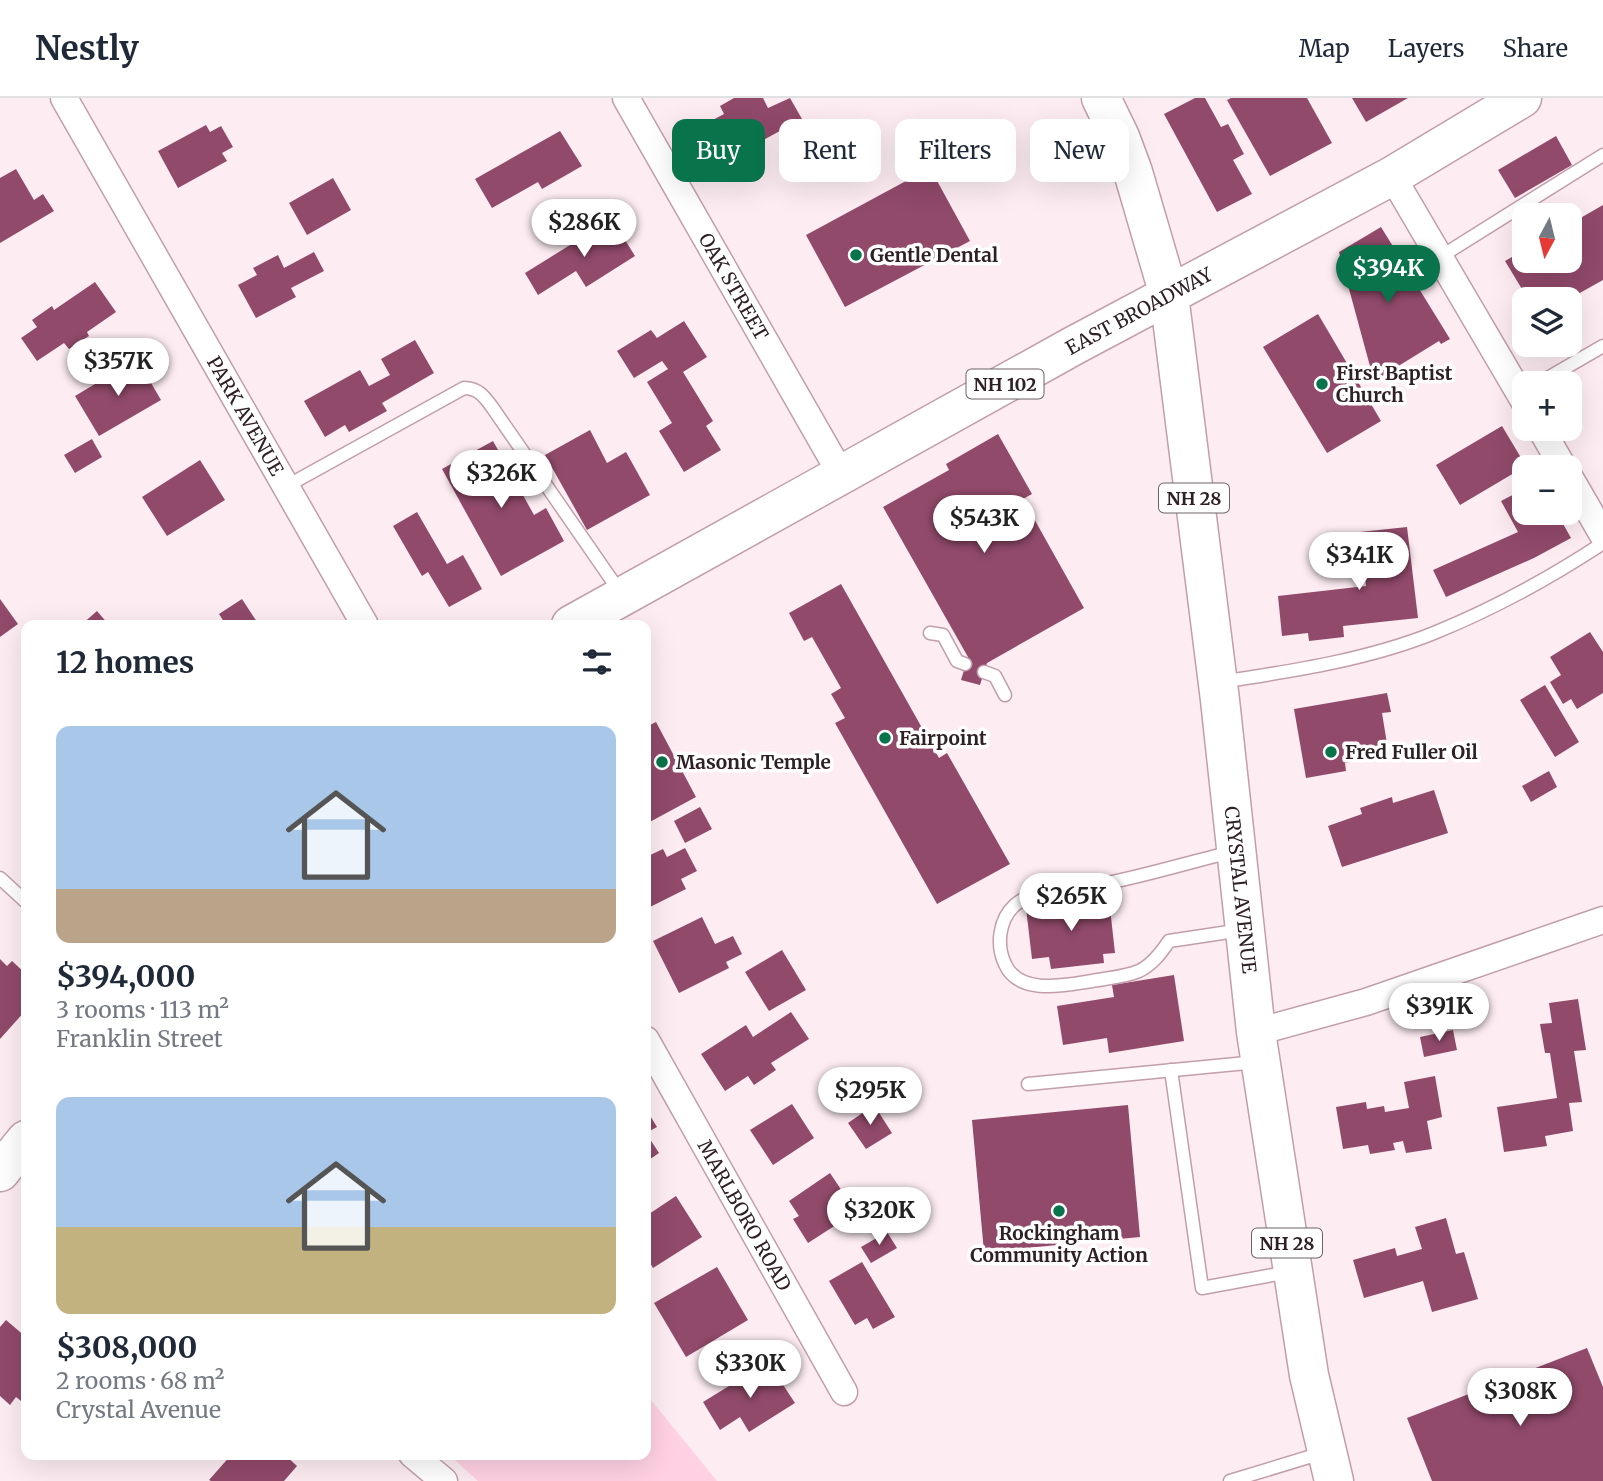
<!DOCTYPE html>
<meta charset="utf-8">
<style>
body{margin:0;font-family:Merriweather,serif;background:#f6f6f7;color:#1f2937;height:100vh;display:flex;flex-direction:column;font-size:26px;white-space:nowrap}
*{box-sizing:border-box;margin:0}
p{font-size:23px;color:#747a83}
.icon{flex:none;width:38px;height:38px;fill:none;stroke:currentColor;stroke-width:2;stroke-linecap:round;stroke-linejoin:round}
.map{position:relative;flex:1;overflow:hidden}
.panel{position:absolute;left:21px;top:522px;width:630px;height:840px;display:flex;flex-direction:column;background:#fff;border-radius:14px;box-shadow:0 7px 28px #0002}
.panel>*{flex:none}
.banner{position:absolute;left:672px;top:21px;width:665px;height:63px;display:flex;gap:14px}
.needle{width:46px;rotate:187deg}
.buttons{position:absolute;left:1512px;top:105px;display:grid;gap:14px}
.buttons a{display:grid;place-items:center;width:70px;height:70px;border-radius:14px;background:#fff;box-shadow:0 7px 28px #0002;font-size:35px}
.price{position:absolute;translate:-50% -60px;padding:0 16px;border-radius:24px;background:#fff;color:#222;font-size:23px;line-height:46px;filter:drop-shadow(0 2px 4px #0008)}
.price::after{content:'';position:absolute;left:50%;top:42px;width:21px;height:16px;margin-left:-10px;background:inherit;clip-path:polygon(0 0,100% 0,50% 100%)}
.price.current{background:#09734b;color:#fff}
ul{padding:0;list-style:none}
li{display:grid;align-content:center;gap:14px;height:371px;padding:0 35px}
li span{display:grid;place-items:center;height:217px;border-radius:14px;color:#555}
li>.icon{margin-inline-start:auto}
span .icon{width:126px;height:126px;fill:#fffc;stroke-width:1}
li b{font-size:30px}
h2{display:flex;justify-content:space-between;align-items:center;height:84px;padding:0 35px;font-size:30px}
.tag{padding:0 24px;border-radius:14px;background:#fff;box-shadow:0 7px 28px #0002;font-size:24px;line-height:63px}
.tag.current{background:#09734b;color:#fff}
header{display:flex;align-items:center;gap:42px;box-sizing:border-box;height:98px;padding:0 35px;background:#fff;border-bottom:2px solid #e0e1e3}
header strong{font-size:33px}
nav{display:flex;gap:38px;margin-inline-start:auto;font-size:24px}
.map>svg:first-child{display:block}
.green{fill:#ffd1e3}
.building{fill:#914a6a}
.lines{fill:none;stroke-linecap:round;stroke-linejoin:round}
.service-casing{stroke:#c29eac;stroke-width:15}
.minor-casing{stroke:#c29eac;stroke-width:29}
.primary-casing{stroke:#c29eac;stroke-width:41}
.service{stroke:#fff;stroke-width:12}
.minor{stroke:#fff;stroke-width:26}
.primary{stroke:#fff;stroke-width:38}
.poi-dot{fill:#09734b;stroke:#fff;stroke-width:2.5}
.labels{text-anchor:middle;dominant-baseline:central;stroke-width:7;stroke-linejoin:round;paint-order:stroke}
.shield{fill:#fff;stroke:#6d6366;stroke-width:2}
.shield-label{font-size:18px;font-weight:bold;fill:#2e2025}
.poi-label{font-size:19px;font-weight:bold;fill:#2e2025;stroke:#fff;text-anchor:start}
.street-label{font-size:19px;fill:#2e2025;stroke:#fff}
</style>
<header>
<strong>Nestly</strong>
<nav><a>Map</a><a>Layers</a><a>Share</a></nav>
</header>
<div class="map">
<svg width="1603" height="1383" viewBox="0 0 1603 1383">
<rect width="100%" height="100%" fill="#fdedf3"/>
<polygon class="green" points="646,1296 717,1383 478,1383 448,1356 646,1356"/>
<g class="building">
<polygon points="734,0 763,0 768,10 790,0 802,21 727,62 707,25 724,16 720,8"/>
<polygon points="1195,0 1205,0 1221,29 1228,26 1244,56 1233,62 1252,96 1217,114 1164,16"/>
<polygon points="1231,0 1307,0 1332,45 1270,78 1227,2"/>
<polygon points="1352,0 1408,0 1366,24"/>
<polygon points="206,27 210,34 221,28 233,49 222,55 227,63 178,90 158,53"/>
<polygon points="560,33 582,68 542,91 538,84 492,110 475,81"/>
<polygon points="1556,38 1572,67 1515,100 1498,72"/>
<polygon points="930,70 970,143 845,209 806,137"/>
<polygon points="16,71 34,102 43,96 54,113 0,145 0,80"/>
<polygon points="333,80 351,112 307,137 289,105"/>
<polygon points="1603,107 1603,182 1569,201 1528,201 1505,163 1524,152 1524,163 1570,163 1570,126"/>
<polygon points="612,121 635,158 586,189 576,173 538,197 525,175"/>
<polygon points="1381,129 1450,241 1441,246 1439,243 1374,283 1339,154"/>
<polygon points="314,154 324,173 291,190 296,199 256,220 238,187 257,177 253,170 278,157 284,170"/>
<polygon points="95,184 116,214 87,234 89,238 69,251 64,245 37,263 21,240 37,229 32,222 52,208 54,212"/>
<polygon points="1318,216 1381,323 1327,355 1263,249"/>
<polygon points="684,223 707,259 683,274 713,323 706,328 721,352 684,374 659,333 672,325 647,284 668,271 662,263 634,280 617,253 651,232 657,240"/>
<polygon points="415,242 434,275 382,305 387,313 349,334 345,327 325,339 304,303 360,272 369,288 390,277 381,261"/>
<polygon points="137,261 161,302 99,338 75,298"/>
<polygon points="1502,328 1526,368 1460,407 1436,367"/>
<polygon points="590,332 607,365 626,354 650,397 587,432 545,357"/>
<polygon points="998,336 1032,396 1023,401 1084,510 987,565 980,587 961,582 968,559 883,409 949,372 946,366"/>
<polygon points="92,341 102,359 75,375 64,357"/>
<polygon points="493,343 534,417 546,410 564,443 501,478 442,371"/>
<polygon points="200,362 225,402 167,438 142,399"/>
<polygon points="1524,391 1524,415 1557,415 1571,440 1534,460 1446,499 1433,472 1518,434 1501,403"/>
<polygon points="417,414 447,466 463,457 482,491 449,509 428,474 422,478 393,428"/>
<polygon points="1407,429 1418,520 1343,528 1344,539 1309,543 1308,535 1282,538 1278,498 1366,488 1360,434"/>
<polygon points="841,486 939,660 947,655 1010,766 937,806 835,625 845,620 831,596 841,590 812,539 804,543 789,515"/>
<polygon points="0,501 18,526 0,539"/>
<polygon points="242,501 259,527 226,527 219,516"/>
<polygon points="97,513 109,527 81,527"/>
<polygon points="1590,534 1603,554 1603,595 1577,611 1571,601 1563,606 1550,584 1561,577 1550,559"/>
<polygon points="1545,587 1579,644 1555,659 1520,602"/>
<polygon points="1387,595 1391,614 1382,615 1389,658 1345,665 1346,673 1306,680 1294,611"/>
<polygon points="656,624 696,699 646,726 646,629"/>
<polygon points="1549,673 1557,689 1531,704 1522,688"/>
<polygon points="1434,692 1448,735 1342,769 1328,728 1362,716 1360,710 1392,699 1393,705"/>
<polygon points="700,709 712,731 685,745 674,723"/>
<polygon points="685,750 697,773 681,781 686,791 646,811 646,759 663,751 667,759"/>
<polygon points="1109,801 1115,855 1103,856 1104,865 1051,871 1049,859 1032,861 1026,810"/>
<polygon points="702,819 715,846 733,838 742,856 726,864 729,870 679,895 653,843"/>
<polygon points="782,852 806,892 769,913 745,874"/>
<polygon points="0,861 7,868 12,863 26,876 26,912 0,941"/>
<polygon points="1174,877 1184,943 1109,955 1107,940 1063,947 1057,908 1114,899 1112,887"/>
<polygon points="1578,901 1586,952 1574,953 1582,1004 1569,1005 1573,1033 1545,1038 1547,1048 1504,1054 1497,1009 1557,1000 1550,955 1545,955 1540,926 1552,925 1549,905"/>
<polygon points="791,914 809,941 771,965 776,972 754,987 748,978 725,993 701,956 746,927 753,939"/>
<polygon points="1453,932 1457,952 1424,959 1420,939"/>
<polygon points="1435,978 1442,1019 1427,1023 1432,1051 1406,1055 1403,1043 1393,1045 1395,1052 1370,1056 1368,1047 1343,1051 1336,1009 1366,1004 1367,1011 1384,1008 1385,1014 1409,1010 1404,984"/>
<polygon points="792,1006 814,1040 773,1067 750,1032"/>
<polygon points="874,1007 892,1035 866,1051 848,1025"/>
<polygon points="1128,1007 1140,1139 984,1154 972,1022"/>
<polygon points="646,1011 657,1029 646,1035 659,1055 646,1064"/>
<polygon points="830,1075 856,1114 808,1145 793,1121 799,1118 789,1103"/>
<polygon points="676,1098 702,1139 653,1170 646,1158 646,1118"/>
<polygon points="1446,1120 1456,1156 1464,1154 1478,1201 1432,1214 1423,1183 1364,1200 1353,1162 1395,1150 1397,1158 1422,1151 1415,1129"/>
<polygon points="887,1134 897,1150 871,1165 861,1149"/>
<polygon points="862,1164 895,1219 873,1231 867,1220 855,1227 829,1183"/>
<polygon points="717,1169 748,1222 686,1259 654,1205"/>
<polygon points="6,1222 26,1239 26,1307 16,1299 10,1307 0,1298 0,1229"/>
<polygon points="1587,1250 1603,1289 1603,1383 1432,1383 1407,1320"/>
<polygon points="768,1264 795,1305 749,1334 740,1319 720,1332 703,1304"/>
<polygon points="232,1356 284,1356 297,1368 284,1383 211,1383 209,1382"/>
</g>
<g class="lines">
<g class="service-casing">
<g id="service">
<polyline points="1440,159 1603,57"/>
<polyline points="1539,285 1603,248"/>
<path d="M 285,389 L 464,290 C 478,290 484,298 492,309 L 620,494"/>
<polyline points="930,535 943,537 957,563 965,566"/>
<polyline points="984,574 995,578 1005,597"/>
<path d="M 1221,584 C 1292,573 1367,562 1434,535 C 1493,511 1550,480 1603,445"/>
<path d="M 1232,754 C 1185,765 1139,780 1092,788 C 1066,792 1036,789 1015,807 C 999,821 996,847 1005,866 C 1019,898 1066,887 1092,883 C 1108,880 1125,879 1139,873 C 1152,867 1161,855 1169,843 L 1242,832"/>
<polyline points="0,780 26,804"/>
<polyline points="1171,972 1202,1190 1289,1174"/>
<polyline points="1028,986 1257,964"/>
<polyline points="1230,1383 1322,1355"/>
</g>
</g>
<g class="minor-casing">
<g id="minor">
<path id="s1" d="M 64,0 L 365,527"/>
<path id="s2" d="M 626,0 L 841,376"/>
<polyline points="1392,78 1524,303"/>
<polyline points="1541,331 1563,369"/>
<polyline points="1570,380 1603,437"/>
<polyline points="1256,934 1366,904 1603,822"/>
<path id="s3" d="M 646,942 L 844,1294"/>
<polyline points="412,1356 444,1383"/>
</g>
</g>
<g class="primary-casing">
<g id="primary">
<path id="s4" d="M 1101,0 L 1120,39 L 1133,74 L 1169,197 L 1220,602 L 1256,934 L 1309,1277 L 1334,1383"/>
<path id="s5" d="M 571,527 L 1073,248 L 1392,78 L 1522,0"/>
<polyline points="0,1074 26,1042"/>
</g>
</g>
<use href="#service" class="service"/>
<use href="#minor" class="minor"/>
<use href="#primary" class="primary"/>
</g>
<g class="poi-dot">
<circle cx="856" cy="157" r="7"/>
<circle cx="1322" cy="286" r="7"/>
<circle cx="885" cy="640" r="7"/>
<circle cx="1331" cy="654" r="7"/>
<circle cx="662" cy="664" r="7"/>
<circle cx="1059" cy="1113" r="7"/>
</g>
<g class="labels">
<g class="shield">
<rect x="966.5" y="271.5" width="77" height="29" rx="5"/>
<rect x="1159" y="385.5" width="70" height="29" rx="5"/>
<rect x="1252" y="1130.5" width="70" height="29" rx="5"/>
</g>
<g class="shield-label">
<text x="1005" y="286">NH 102</text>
<text x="1194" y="400">NH 28</text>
<text x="1287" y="1145">NH 28</text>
</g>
<g class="poi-label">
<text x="870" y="157">Gentle Dental</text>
<text x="1336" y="275">First Baptist<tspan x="1336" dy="22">Church</tspan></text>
<text x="899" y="640">Fairpoint</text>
<text x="1345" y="654">Fred Fuller Oil</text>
<text x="676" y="664">Masonic Temple</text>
<text x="1059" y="1135" text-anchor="middle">Rockingham<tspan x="1059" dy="22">Community Action</tspan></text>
</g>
<g class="street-label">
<text stroke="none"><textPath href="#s2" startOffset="217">OAK STREET</textPath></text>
<text stroke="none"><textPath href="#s5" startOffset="649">EAST BROADWAY</textPath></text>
<text stroke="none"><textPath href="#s1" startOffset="366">PARK AVENUE</textPath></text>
<text stroke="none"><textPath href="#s4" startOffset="808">CRYSTAL AVENUE</textPath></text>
<text stroke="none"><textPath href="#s3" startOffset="201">MARLBORO ROAD</textPath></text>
</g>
</g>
</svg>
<div class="buttons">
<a><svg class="needle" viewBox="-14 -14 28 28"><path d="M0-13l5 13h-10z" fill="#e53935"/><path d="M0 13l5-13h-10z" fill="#747a83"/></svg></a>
<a><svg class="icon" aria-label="layers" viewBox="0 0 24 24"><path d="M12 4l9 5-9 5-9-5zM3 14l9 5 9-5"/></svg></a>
<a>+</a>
<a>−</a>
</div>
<b class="price" style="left:584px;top:161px">$286K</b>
<b class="price current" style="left:1388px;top:207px">$394K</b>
<b class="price" style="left:118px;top:300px">$357K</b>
<b class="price" style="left:501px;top:412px">$326K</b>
<b class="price" style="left:984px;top:457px">$543K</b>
<b class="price" style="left:1359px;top:494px">$341K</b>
<b class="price" style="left:1071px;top:835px">$265K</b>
<b class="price" style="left:1439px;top:945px">$391K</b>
<b class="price" style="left:870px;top:1029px">$295K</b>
<b class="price" style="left:879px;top:1149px">$320K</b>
<b class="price" style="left:750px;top:1302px">$330K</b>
<b class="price" style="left:1520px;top:1330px">$308K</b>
<div class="banner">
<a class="tag current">Buy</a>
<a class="tag">Rent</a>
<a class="tag">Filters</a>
<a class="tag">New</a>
</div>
<section class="panel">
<h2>12 homes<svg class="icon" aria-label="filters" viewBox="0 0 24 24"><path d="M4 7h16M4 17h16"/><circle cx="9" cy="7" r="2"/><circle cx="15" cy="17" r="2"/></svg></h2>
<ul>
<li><span style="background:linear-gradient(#a9c7e8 75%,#b9a48a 0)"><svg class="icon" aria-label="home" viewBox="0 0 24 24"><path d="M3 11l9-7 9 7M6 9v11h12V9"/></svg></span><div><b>$394,000</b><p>3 rooms · 113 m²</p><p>Franklin Street</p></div></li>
<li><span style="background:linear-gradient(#a9c7e8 60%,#c2b280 0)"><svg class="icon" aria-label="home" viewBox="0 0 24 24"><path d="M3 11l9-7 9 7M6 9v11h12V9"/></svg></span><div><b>$308,000</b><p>2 rooms · 68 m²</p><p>Crystal Avenue</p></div></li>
</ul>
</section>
</div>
